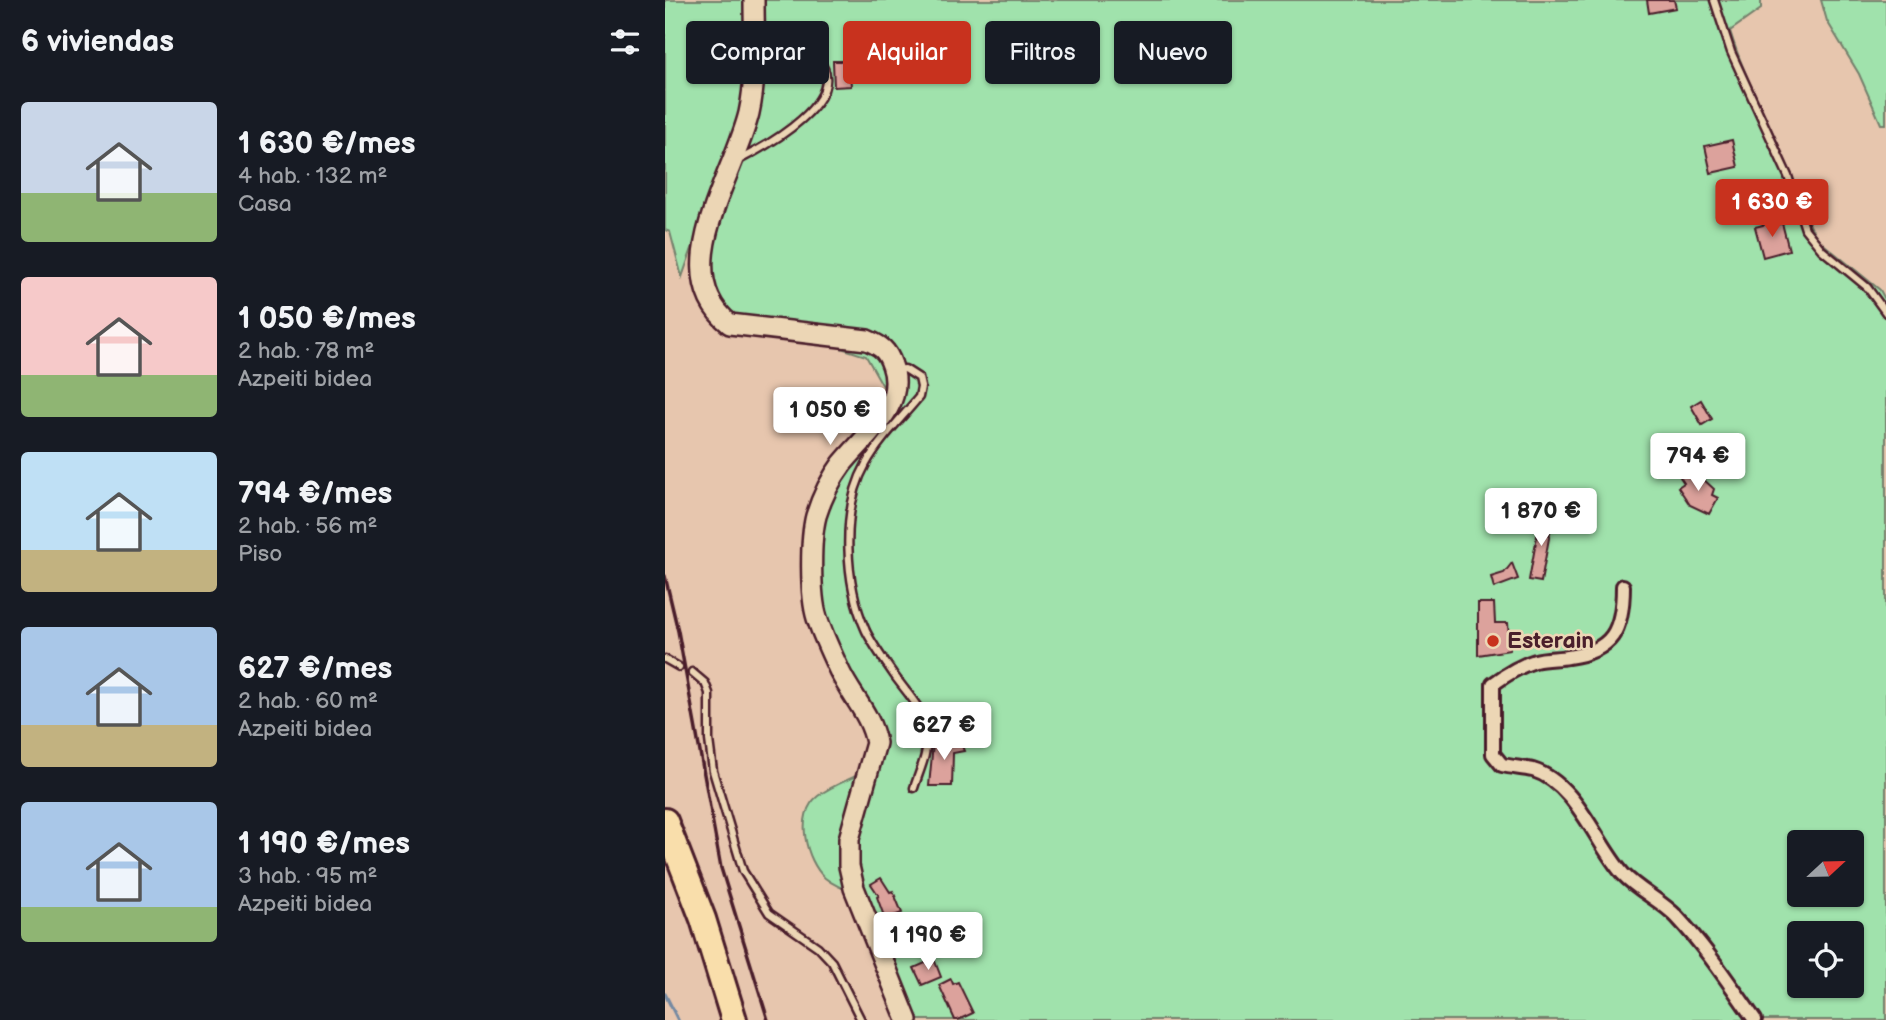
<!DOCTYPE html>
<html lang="es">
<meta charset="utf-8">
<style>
body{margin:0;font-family:"Balsamiq Sans",sans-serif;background:#242831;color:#f1f3f6;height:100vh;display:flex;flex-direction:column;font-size:26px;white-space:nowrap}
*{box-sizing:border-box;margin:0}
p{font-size:23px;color:#9ea1a6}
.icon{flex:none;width:38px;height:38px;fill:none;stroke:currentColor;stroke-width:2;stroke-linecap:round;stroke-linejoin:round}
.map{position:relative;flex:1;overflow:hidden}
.panel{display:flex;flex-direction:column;background:#171b24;width:665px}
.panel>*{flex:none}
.guide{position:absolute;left:21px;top:21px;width:665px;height:63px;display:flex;gap:14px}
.needle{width:46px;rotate:68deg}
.tools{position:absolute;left:1122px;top:830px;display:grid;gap:14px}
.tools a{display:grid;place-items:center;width:77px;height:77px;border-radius:7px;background:#171b24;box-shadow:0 2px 5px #0004;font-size:35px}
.price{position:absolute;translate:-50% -60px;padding:0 16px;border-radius:7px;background:#fff;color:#222;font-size:23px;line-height:46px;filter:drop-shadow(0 2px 4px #0008)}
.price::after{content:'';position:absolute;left:50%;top:42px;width:21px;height:16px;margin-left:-10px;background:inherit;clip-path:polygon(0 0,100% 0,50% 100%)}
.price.active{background:#c8321e;color:#fff}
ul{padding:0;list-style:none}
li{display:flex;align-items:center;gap:21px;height:175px;padding:0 21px}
li span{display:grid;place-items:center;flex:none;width:196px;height:140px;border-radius:7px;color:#555}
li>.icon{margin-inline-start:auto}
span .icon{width:84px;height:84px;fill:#fffc;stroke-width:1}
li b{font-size:30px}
h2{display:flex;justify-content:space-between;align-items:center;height:84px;padding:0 21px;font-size:30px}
.pill{padding:0 24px;border-radius:7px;background:#171b24;box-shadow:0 2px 5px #0004;font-size:24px;line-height:63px}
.pill.active{background:#c8321e;color:#fff}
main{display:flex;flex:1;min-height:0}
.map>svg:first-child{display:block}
.green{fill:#a0e2ac;stroke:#75806c;stroke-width:2;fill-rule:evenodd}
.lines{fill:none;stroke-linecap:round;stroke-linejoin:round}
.stream{stroke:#758aa2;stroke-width:3.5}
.building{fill:#dca29c;stroke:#4a1f2b;stroke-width:2}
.service-casing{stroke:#4a1f2b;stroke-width:11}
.minor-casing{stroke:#4a1f2b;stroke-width:18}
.secondary-casing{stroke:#4a1f2b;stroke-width:24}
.motorway-casing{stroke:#4a1f2b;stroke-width:30}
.service{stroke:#ecd6b5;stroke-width:6}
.minor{stroke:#ecd6b5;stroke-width:12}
.secondary{stroke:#ecd6b5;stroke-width:19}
.motorway{stroke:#f9deab;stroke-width:24}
.rail{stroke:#4a1f2b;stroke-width:3.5}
.poi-dot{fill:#c8321e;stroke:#ecd6b5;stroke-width:2.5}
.labels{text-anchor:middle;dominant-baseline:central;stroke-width:5;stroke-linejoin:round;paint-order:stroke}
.poi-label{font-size:23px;font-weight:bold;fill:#4a1f2b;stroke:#ecd6b5;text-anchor:start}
</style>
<main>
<section class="panel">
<h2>6 viviendas<svg class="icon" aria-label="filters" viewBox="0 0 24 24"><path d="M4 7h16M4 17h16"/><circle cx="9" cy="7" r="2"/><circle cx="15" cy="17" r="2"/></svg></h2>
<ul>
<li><span style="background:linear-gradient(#c9d6e8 65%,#8fb573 0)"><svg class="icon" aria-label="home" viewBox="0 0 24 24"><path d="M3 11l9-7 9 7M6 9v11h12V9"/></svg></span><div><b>1 630 €/mes</b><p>4 hab. · 132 m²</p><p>Casa</p></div></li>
<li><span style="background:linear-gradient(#f6c9c9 70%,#8fb573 0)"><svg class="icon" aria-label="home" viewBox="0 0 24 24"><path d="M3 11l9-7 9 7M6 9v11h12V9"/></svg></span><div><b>1 050 €/mes</b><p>2 hab. · 78 m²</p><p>Azpeiti bidea</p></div></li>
<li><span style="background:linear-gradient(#bfe0f5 70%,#c2b280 0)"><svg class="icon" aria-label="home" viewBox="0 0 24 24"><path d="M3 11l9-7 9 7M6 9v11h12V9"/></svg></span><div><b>794 €/mes</b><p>2 hab. · 56 m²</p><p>Piso</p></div></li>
<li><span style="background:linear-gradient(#a9c7e8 70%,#c2b280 0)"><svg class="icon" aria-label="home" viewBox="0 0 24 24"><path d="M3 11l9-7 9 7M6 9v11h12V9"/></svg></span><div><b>627 €/mes</b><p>2 hab. · 60 m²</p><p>Azpeiti bidea</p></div></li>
<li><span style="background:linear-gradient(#a9c7e8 75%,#8fb573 0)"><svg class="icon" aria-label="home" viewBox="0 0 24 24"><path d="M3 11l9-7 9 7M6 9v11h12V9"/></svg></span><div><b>1 190 €/mes</b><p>3 hab. · 95 m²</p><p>Azpeiti bidea</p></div></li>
</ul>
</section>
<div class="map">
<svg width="1221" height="1020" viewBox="0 0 1221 1020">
<rect width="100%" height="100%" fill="#e7c6ae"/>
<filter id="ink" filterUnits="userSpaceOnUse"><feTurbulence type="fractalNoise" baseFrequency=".0143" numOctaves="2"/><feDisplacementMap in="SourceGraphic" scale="14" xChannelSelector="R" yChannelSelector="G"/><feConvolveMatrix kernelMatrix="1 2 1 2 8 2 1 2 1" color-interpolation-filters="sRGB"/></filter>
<g filter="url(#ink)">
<g class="green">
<path d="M 0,0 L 1096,0 L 1096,9 L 1065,31 C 1080,80 1106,125 1125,172 C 1135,194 1139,223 1156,242 L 1215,290 L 1221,301 L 1221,1020 L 248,1020 L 204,899 C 190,893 172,888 160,878 C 141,861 129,814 153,796 C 170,783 192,778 210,765 L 193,691 L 155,606 L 154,536 L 167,495 L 192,460 L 227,422 L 236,407 L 219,388 L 201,356 L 98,323 L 56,315 L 29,243 L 17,277 L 5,232 L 0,230 ZM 1134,842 L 1186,842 L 1186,894 L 1134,894 ZM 1134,933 L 1186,933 L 1186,985 L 1134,985 Z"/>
<polygon points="1156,0 1221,0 1221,124 1216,124 1194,74 1162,21"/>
</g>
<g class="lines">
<polyline class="stream" points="0,994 13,1020"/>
</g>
<g class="building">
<polygon points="982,0 1009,0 1011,8 984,13"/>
<polygon points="168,61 184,61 186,86 169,87"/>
<polygon points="1067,140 1073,167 1046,173 1040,146"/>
<polygon points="1110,222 1110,225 1117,223 1124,250 1098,257 1090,227"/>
<polygon points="1036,400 1047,419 1037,425 1026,406"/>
<polygon points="1024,470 1032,482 1037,478 1049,489 1047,495 1053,498 1044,514 1025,505 1013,487 1019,483 1015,477"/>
<polygon points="876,514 888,516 876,582 864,580"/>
<polygon points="847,563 853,579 829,588 826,577 839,573"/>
<polygon points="813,603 829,603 830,623 843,623 845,650 813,655"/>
<polygon points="294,738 299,751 288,753 287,786 264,786 268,744"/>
<polygon points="216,878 225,892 228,891 237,913 220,919 212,897 214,896 206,884"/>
<polygon points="269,959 276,977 257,985 249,968"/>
<polygon points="286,979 288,984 293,982 308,1013 293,1020 290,1020 274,985"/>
</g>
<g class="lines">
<g class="service-casing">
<g id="service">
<polyline points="1049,0 1066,52 1123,176 1140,229 1157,250 1202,287 1221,313"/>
<path d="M 72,161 C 100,147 188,99 153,59 C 140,44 110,43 93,33"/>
<path d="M 231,370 L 240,369 L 254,378 L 256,387 L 254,397 C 236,419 214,440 201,464 C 175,510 180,584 201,631 C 208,645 218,659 227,672 C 240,692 262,710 262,736 C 263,754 254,772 249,788"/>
<polyline points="0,659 14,667"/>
<polyline points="27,672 40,683 44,693 44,740 48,771 78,871 104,913 153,947 167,962 196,1020"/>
</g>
</g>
<g class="minor-casing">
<path id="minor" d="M 958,586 C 958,630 948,651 903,657 C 893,659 880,658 870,661 C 857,665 839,676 828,684 L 828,754 L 837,765 C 847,767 858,768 868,770 C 911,783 931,844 958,874 C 974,891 997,901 1012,917 C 1042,949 1065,985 1090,1020"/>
</g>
<g class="secondary-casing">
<path id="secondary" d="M 89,0 C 89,37 92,77 84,113 C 69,176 0,273 65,324 L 202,340 C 216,346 222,350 227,365 C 242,406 200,435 177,464 C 165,480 157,497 151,516 C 145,539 145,596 152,618 C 158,636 167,655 175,672 C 187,697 206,715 211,743 L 184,839 L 184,866 L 189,888 L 242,1020"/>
</g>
<g class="motorway-casing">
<polyline id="motorway" points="0,821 38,919 69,1020"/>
</g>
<use href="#service" class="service"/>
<use href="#minor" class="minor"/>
<use href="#secondary" class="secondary"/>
<use href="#motorway" class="motorway"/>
<polyline class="rail" points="0,576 13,631 56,868 103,1020"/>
</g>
</g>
<circle class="poi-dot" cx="828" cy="641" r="7"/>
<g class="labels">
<g class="poi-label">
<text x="842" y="641">Esterain</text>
</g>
</g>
</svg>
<div class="tools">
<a><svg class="needle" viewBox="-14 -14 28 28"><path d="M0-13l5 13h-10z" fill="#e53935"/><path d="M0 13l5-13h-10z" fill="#9ea1a6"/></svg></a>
<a><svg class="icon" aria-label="locate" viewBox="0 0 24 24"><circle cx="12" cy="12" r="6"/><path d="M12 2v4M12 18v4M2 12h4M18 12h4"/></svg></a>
</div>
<b class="price active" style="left:1107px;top:239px">1 630 €</b>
<b class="price" style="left:165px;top:447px">1 050 €</b>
<b class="price" style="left:1033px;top:493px">794 €</b>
<b class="price" style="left:876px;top:548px">1 870 €</b>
<b class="price" style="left:279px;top:762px">627 €</b>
<b class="price" style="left:263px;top:972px">1 190 €</b>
<div class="guide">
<a class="pill">Comprar</a>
<a class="pill active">Alquilar</a>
<a class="pill">Filtros</a>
<a class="pill">Nuevo</a>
</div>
</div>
</main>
